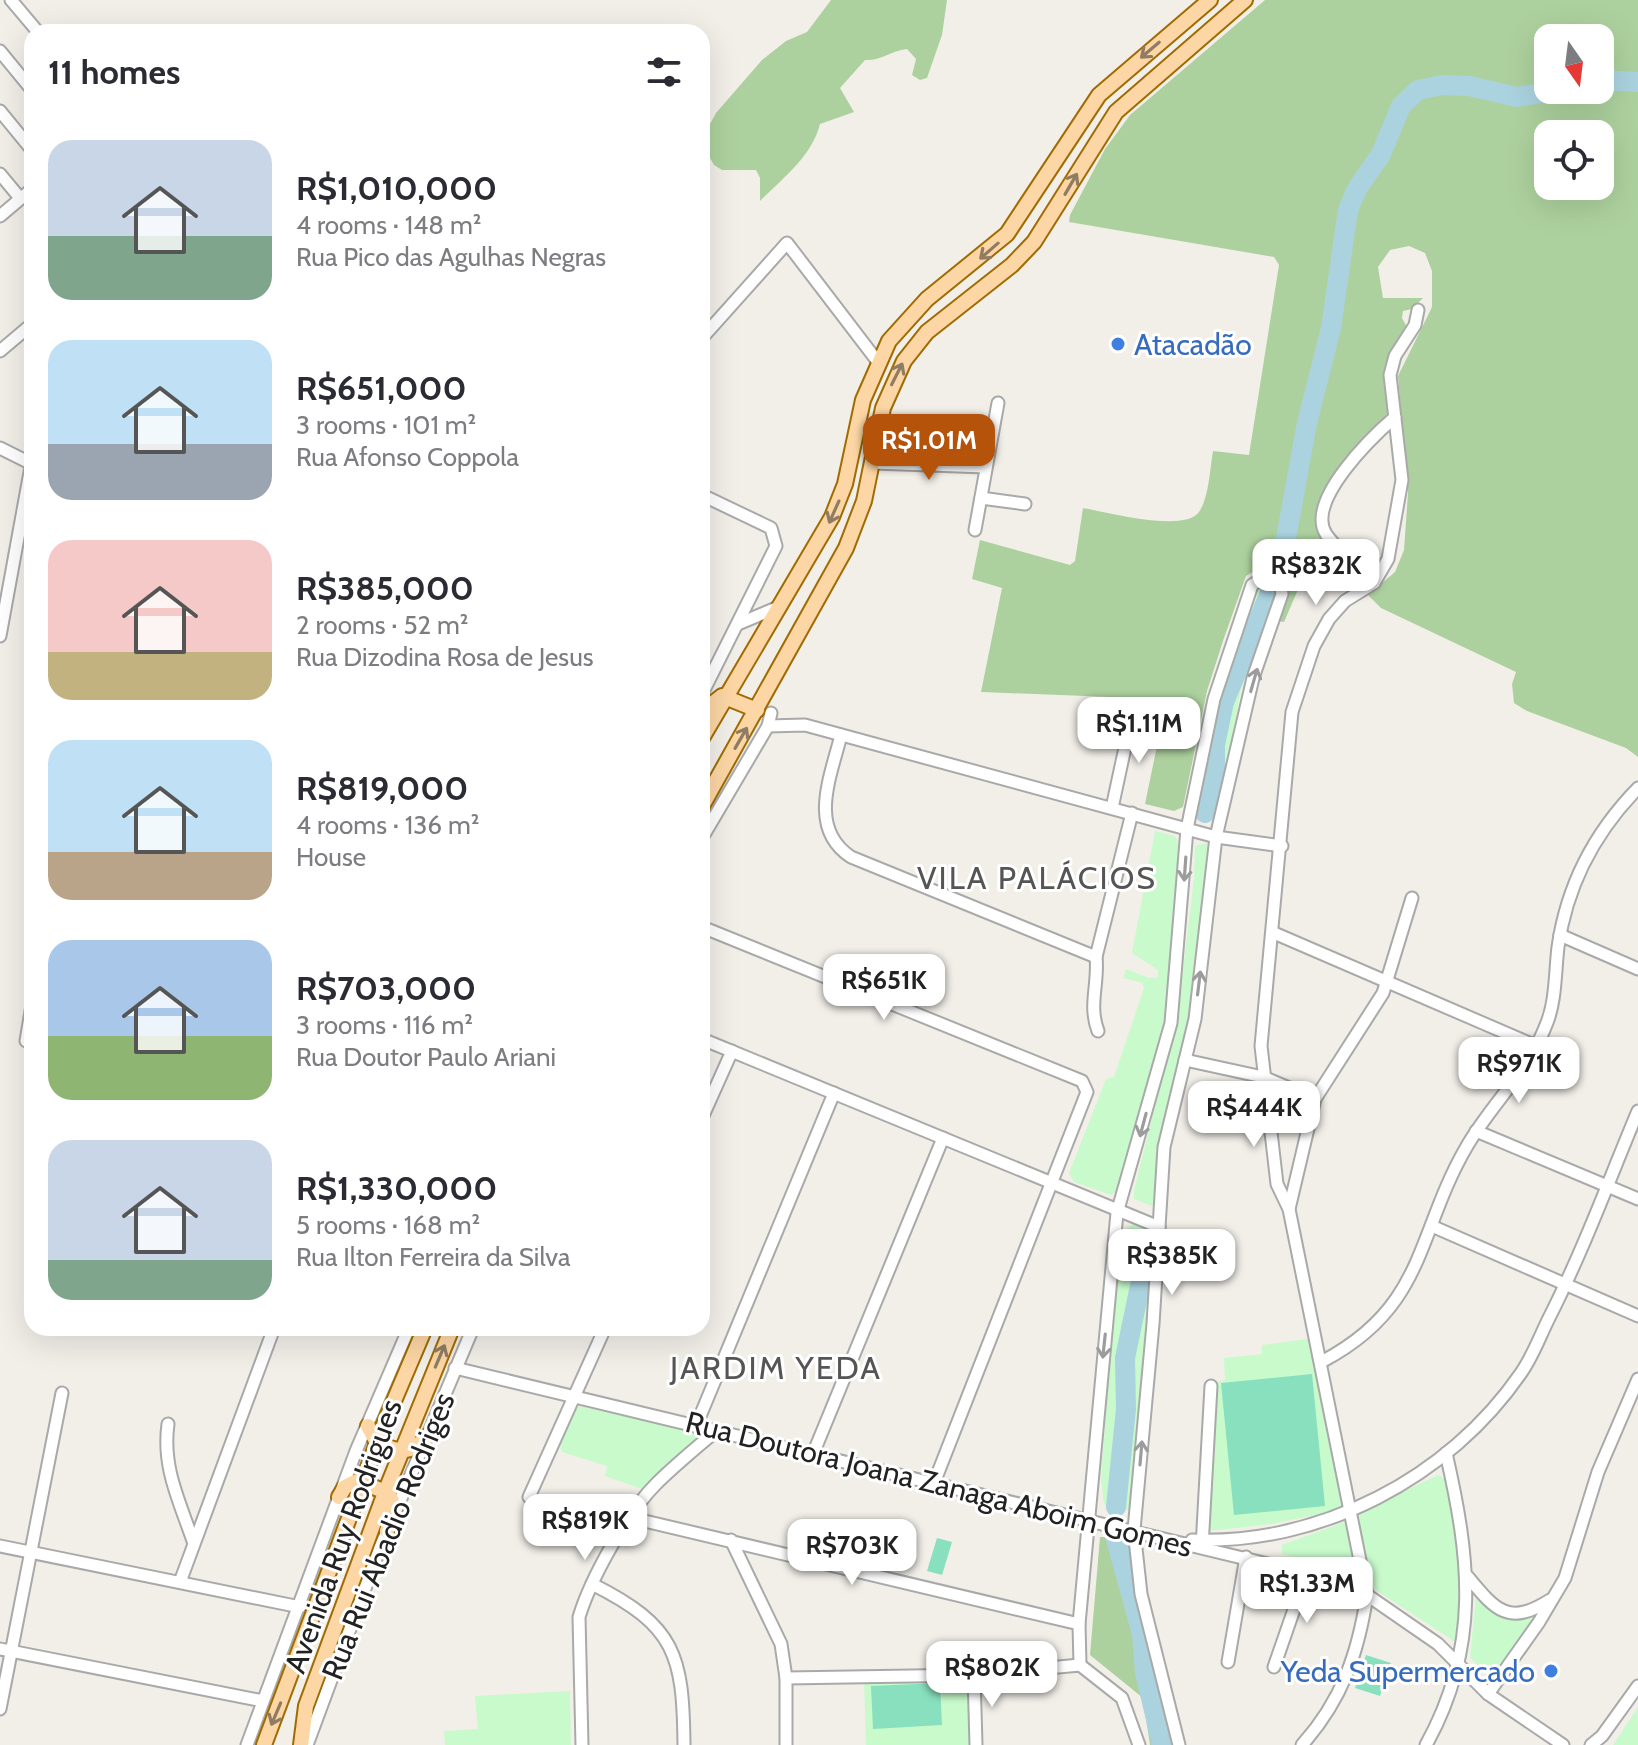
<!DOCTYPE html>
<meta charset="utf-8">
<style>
body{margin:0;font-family:Cabin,sans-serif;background:#f7f7f7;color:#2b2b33;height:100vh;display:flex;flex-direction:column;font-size:30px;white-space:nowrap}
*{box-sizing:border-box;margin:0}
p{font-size:26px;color:#7c7c81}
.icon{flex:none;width:44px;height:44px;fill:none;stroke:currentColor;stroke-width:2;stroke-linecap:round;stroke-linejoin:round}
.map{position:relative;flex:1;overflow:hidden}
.panel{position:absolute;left:24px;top:24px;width:686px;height:1312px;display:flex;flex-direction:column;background:#fff;border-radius:24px;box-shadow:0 8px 32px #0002}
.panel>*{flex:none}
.needle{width:52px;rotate:166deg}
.tools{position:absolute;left:1534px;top:24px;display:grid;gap:16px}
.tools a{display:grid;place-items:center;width:80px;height:80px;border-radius:16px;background:#fff;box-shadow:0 8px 32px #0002;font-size:40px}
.price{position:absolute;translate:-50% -68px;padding:0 18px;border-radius:16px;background:#fff;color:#222;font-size:26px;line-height:52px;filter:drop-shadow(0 2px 4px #0008)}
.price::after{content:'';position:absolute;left:50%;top:48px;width:24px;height:18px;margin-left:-12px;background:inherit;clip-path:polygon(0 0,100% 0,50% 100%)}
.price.current{background:#b45309;color:#fff}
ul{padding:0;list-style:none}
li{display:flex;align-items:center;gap:24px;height:200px;padding:0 24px}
li span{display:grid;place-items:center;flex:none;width:224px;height:160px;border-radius:24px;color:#555}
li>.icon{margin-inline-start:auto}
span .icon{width:96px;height:96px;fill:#fffc;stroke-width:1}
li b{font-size:34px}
h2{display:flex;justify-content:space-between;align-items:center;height:96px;padding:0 24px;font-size:34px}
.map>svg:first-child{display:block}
.forest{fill:#add19e;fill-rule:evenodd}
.park{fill:#c8facc}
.pitch{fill:#88e0be}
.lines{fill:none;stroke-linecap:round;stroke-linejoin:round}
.river{stroke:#aad3df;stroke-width:20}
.minor-casing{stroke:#a9a9a9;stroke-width:15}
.major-casing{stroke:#a06b00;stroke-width:18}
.minor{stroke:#fff;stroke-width:11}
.major{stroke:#fcd6a4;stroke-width:14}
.oneway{stroke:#8f7c63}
.oneway2{stroke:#9c9c9c}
.shop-dot{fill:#3f7fe0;stroke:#fff;stroke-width:3}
.labels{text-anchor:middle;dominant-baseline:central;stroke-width:6;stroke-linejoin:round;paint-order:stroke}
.shop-label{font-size:30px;fill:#366cbe;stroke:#fff;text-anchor:start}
.street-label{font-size:30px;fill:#222;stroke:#fff}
.neighbourhood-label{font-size:32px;letter-spacing:2px;fill:#555;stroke:#fff}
</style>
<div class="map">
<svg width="1638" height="1745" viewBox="0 0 1638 1745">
<rect width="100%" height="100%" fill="#f2efe9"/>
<g class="forest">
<path d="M 831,0 L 947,0 L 942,35 L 927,78 L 920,80 L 912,75 L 916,59 L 907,49 C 890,51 882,61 865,60 L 840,88 L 854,112 L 820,124 C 812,156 784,177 760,201 L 760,178 L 756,170 L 722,170 L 714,165 L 706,151 L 705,133 L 716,113 L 762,60 L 786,41 L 807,32 Z"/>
<path d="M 1265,0 L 1638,0 L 1638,757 L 1626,748 L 1527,711 L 1514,703 L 1512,684 L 1516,672 L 1381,608 L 1368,595 L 1395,572 L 1404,550 L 1408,493 L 1398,376 L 1432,307 L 1432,271 L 1425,253 L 1409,246 L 1390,250 L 1378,267 L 1383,298 L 1423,298 L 1412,309 L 1403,311 L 1402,318 L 1408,329 C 1389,357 1385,378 1388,412 C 1382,423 1371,431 1363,440 C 1337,466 1318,495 1319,533 L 1362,573 L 1362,585 L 1345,586 L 1309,564 L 1284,622 L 1278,621 C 1286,603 1293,591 1283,573 L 1264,565 L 1246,576 L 1223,641 L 1207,691 L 1183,807 L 1174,811 L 1145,804 L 1166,702 L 1160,699 L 981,692 L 1002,588 L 972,579 L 980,540 L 1070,565 L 1075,561 L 1083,508 C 1106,512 1184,533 1199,512 C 1209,498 1210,468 1213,451 L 1249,455 L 1279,265 L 1274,257 L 1069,222 L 1070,215 L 1105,149 L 1130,115 ZM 1548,38 L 1600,38 L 1600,90 L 1548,90 ZM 1548,134 L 1600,134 L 1600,186 L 1548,186 Z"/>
<polygon points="1100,1537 1122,1537 1130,1542 1137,1599 1173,1745 1150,1745 1143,1698 1090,1655"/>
</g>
<g class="park">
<path d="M 1266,587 L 1273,592 L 1273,599 L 1241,690 L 1216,818 L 1198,816 C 1212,738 1230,664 1255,589 Z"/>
<polygon points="1155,831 1175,836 1180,846 1167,1011 1119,1188 1111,1195 1074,1182 1069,1173 1106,1079 1114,1077 1144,988 1143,983 1123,978 1126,969 1149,978 1158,977 1158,970 1132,953"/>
<polygon points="1206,843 1212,850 1192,1012 1157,1199 1152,1206 1134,1199 1134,1190 1177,1019 1194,879 1195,846"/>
<polygon points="1135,1223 1153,1232 1155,1239 1129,1508 1123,1513 1111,1511 1104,1504 1101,1479 1113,1319 1125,1230"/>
<polygon points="1316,1338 1349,1508 1271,1524 1200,1532 1208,1384 1225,1380 1224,1358 1262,1354 1262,1345"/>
<polygon points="580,1406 695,1432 696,1439 645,1490 605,1476 607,1466 562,1452 560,1445 574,1411"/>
<polygon points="1438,1475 1445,1479 1463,1580 1460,1645 1377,1591 1372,1583 1358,1516 1364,1510"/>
<polygon points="1350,1520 1360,1575 1282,1554 1282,1545"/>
<path d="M 1476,1597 C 1503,1619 1509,1616 1542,1612 L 1512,1652 L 1487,1676 L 1470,1657 Z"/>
<polygon points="971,1676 973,1745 866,1745 864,1679"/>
<polygon points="570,1691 571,1745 445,1745 444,1731 478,1729 475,1696"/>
<polygon points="1638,1707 1638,1745 1613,1745"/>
</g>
<g class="pitch">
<polygon points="1312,1374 1325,1506 1234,1515 1221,1383"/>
<polygon points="937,1538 952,1542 942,1575 927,1571"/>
<polygon points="1366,1655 1391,1663 1380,1696 1355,1688"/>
<polygon points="940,1683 942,1725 873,1729 871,1686"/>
</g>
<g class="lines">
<g class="river">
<polyline points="1600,80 1638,82"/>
<polyline points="1283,555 1307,423 1331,328 1348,210 1357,189 1381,154 1401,106 1418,90 1442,85 1469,86 1517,97 1559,90"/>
<polyline points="1205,813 1215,771 1215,745 1224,702 1272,588"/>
<polyline points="1116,1507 1126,1409 1125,1358 1141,1281 1140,1245"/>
<polyline points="1116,1539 1142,1634 1145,1672 1162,1745"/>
</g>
<g class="minor-casing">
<g id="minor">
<polyline points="11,0 38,32"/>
<polyline points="0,51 32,90"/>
<polyline points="0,111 32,150"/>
<polyline points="0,174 20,198"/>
<polyline points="0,216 32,189"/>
<polyline points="702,338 787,243 878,362"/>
<polyline points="0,351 32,324"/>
<polyline points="0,448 32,464"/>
<polyline points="873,463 986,467"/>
<polyline points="702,495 771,528 776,546 702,694"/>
<polyline points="981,498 1025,504"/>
<polyline points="975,530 998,403"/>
<path d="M 1374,583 C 1360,566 1338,552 1326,534 C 1305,501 1373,436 1395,417"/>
<polyline points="738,624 781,606"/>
<polyline points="0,636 32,461"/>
<polyline points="768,726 805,725 1216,837 1282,846"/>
<path d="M 841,735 C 831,776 807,828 851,857 L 1096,957"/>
<polyline points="1112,808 1132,715"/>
<polyline points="702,838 768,726 771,713"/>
<polyline points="702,927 1082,1081 1087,1092 934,1483"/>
<polyline points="1274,933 1536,1046"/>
<polyline points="1560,935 1638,969"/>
<path d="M 1098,1031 C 1088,1005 1099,983 1096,957 L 1132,813"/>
<polyline points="702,1039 1159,1227"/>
<polyline points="26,1041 32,1005"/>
<polyline points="1185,1060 1263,1077 1315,1099"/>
<polyline points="702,1118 732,1051"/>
<polyline points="1476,1131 1638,1199"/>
<polyline points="1289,1209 1277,1184 1261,1046 1292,712 1314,646 1329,619 1345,601 1374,583 1388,559 1402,480 1390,375 1395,356 1415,325 1418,310"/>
<polyline points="1434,1227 1638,1316"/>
<path d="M 1323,1361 C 1427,1306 1416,1233 1467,1146 C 1492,1103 1528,1072 1546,1025 C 1556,1002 1555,972 1558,947 C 1567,884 1594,833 1638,788"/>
<polyline points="455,1368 1334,1580 1367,1595 1438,1644 1488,1694 1563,1745"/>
<path d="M 168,1424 C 162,1467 179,1500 193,1541"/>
<polyline points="696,1426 834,1093"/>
<polyline points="813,1454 943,1138"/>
<polyline points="529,1497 605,1328"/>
<polyline points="632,1518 1079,1624"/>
<polyline points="731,1540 781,1644 786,1678 786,1745"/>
<path d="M 1192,1540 C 1320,1545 1449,1478 1521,1373 C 1533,1356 1540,1336 1549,1318 C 1583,1251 1609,1180 1638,1111"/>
<polyline points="0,1546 300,1607"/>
<polyline points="1202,1547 1211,1386"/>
<path d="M 1468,1577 C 1496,1611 1509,1626 1550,1600"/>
<polyline points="180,1582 274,1328"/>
<path d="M 592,1584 C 676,1626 683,1655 684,1745"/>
<polyline points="0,1649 263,1701"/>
<polyline points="1228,1662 1246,1557"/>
<polyline points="1080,1665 1079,1624 1117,1213 1171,1023 1187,829 1214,699 1252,585 1266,576 1280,582 1282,594 1253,678 1216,837 1195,1019 1164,1147 1153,1324 1134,1530 1141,1594 1179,1745"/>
<polyline points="1274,1667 1307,1572"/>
<polyline points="974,1675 976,1745"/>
<polyline points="786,1678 974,1675 1080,1665 1122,1698 1139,1745"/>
<polyline points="1488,1694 1539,1622 1565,1578 1598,1472 1638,1379"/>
<polyline points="0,1709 62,1393"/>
<polyline points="247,1745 356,1451 409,1328"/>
<polyline points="307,1745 380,1548 473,1328"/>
<path d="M 582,1745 L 579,1617 C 591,1578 627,1513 656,1484 C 675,1465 696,1448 716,1431"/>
<path d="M 1302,1745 C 1342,1700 1358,1654 1367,1595 L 1289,1209 L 1315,1099 L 1383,993 L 1412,898"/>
<path d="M 1426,1745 C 1481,1646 1470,1558 1446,1453"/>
<polyline points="1591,1745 1602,1736 1638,1686"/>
</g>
</g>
<g class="major-casing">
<g id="major">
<polyline points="702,712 722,696 757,710"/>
<polyline points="702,738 832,517 845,484 863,400 889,341 927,299 1007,234 1099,95 1210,0"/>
<polyline points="702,806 846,548 864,501 883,408 904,361 927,332 1012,265 1034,242 1116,112 1245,0"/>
<path d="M 368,1426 L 377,1443 C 399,1452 409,1456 426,1437"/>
<polyline points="339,1497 345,1487 357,1481 389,1493 394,1507 387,1531"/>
<polyline points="264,1745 385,1422 425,1328"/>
<polyline points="301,1745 306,1706 386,1490 452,1328"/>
</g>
</g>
<use href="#minor" class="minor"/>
<use href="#major" class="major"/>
</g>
<defs><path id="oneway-shaft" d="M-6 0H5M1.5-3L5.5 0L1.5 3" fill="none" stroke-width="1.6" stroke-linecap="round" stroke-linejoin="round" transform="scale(2)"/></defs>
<g class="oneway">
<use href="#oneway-shaft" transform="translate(1150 50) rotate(140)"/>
<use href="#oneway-shaft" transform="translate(1071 184) rotate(-60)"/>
<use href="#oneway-shaft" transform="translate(989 251) rotate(139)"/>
<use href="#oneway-shaft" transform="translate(897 374) rotate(-63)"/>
<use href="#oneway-shaft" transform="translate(834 512) rotate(114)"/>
<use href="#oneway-shaft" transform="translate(741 738) rotate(-60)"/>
<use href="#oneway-shaft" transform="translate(440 1356) rotate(-67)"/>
<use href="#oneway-shaft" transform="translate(276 1714) rotate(113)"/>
</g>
<g class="oneway2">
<use href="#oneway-shaft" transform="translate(1254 680) rotate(-74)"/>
<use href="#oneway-shaft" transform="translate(1185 869) rotate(94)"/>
<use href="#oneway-shaft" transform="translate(1199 983) rotate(-83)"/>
<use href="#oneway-shaft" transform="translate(1143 1125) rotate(105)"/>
<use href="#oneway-shaft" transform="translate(1104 1346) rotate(96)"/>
<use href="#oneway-shaft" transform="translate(1141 1453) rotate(-85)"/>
</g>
<g class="shop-dot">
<circle cx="1118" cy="344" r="8"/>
<circle cx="1551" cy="1671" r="8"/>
</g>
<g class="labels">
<g class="shop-label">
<text x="1134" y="344">Atacadão</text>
<text x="1535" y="1671" text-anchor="end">Yeda Supermercado</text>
</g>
<g class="street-label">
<text transform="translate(939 1484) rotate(14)">Rua Doutora Joana Zanaga Aboim Gomes</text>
<text transform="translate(343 1536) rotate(-70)">Avenida Ruy Rodrigues</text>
<text transform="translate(388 1536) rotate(-68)">Rua Rui Abadio Rodriges</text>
</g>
<g class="neighbourhood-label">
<text x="1037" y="877">VILA PALÁCIOS</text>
<text x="776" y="1367">JARDIM YEDA</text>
</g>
</g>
</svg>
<div class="tools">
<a><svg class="needle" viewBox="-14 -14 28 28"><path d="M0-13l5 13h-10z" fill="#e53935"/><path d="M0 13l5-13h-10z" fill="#7c7c81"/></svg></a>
<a><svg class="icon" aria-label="locate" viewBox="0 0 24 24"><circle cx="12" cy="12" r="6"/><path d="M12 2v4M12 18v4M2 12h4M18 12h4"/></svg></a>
</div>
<b class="price current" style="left:929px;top:482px">R$1.01M</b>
<b class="price" style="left:1316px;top:607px">R$832K</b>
<b class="price" style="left:1139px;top:765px">R$1.11M</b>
<b class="price" style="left:884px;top:1022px">R$651K</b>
<b class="price" style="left:1519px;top:1105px">R$971K</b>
<b class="price" style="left:1254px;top:1149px">R$444K</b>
<b class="price" style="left:1172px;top:1297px">R$385K</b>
<b class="price" style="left:585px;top:1562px">R$819K</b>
<b class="price" style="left:852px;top:1587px">R$703K</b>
<b class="price" style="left:1307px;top:1625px">R$1.33M</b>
<b class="price" style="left:992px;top:1709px">R$802K</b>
<section class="panel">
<h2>11 homes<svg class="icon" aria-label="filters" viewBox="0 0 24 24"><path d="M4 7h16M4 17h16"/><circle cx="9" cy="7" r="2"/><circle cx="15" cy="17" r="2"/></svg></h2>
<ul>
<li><span style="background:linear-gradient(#c9d6e8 60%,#7fa58c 0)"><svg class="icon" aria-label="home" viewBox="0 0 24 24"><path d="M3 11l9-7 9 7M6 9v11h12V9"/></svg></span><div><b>R$1,010,000</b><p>4 rooms · 148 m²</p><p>Rua Pico das Agulhas Negras</p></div></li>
<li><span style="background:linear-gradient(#bfe0f5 65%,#9aa5b1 0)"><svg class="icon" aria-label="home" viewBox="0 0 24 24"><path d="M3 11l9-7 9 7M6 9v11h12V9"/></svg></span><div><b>R$651,000</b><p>3 rooms · 101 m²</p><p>Rua Afonso Coppola</p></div></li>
<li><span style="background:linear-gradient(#f6c9c9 70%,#c2b280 0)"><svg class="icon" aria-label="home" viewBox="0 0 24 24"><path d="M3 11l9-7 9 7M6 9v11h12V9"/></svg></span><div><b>R$385,000</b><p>2 rooms · 52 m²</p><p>Rua Dizodina Rosa de Jesus</p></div></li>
<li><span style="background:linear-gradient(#bfe0f5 70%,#b9a48a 0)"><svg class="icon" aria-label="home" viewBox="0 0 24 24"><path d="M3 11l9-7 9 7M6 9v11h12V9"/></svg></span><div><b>R$819,000</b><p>4 rooms · 136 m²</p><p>House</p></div></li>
<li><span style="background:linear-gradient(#a9c7e8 60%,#8fb573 0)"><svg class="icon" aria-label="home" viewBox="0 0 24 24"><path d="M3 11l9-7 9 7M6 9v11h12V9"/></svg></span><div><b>R$703,000</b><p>3 rooms · 116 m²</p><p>Rua Doutor Paulo Ariani</p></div></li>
<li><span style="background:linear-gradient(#c9d6e8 75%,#7fa58c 0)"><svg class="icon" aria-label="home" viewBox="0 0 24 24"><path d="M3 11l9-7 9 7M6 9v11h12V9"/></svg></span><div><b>R$1,330,000</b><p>5 rooms · 168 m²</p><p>Rua Ilton Ferreira da Silva</p></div></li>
</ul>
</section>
</div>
